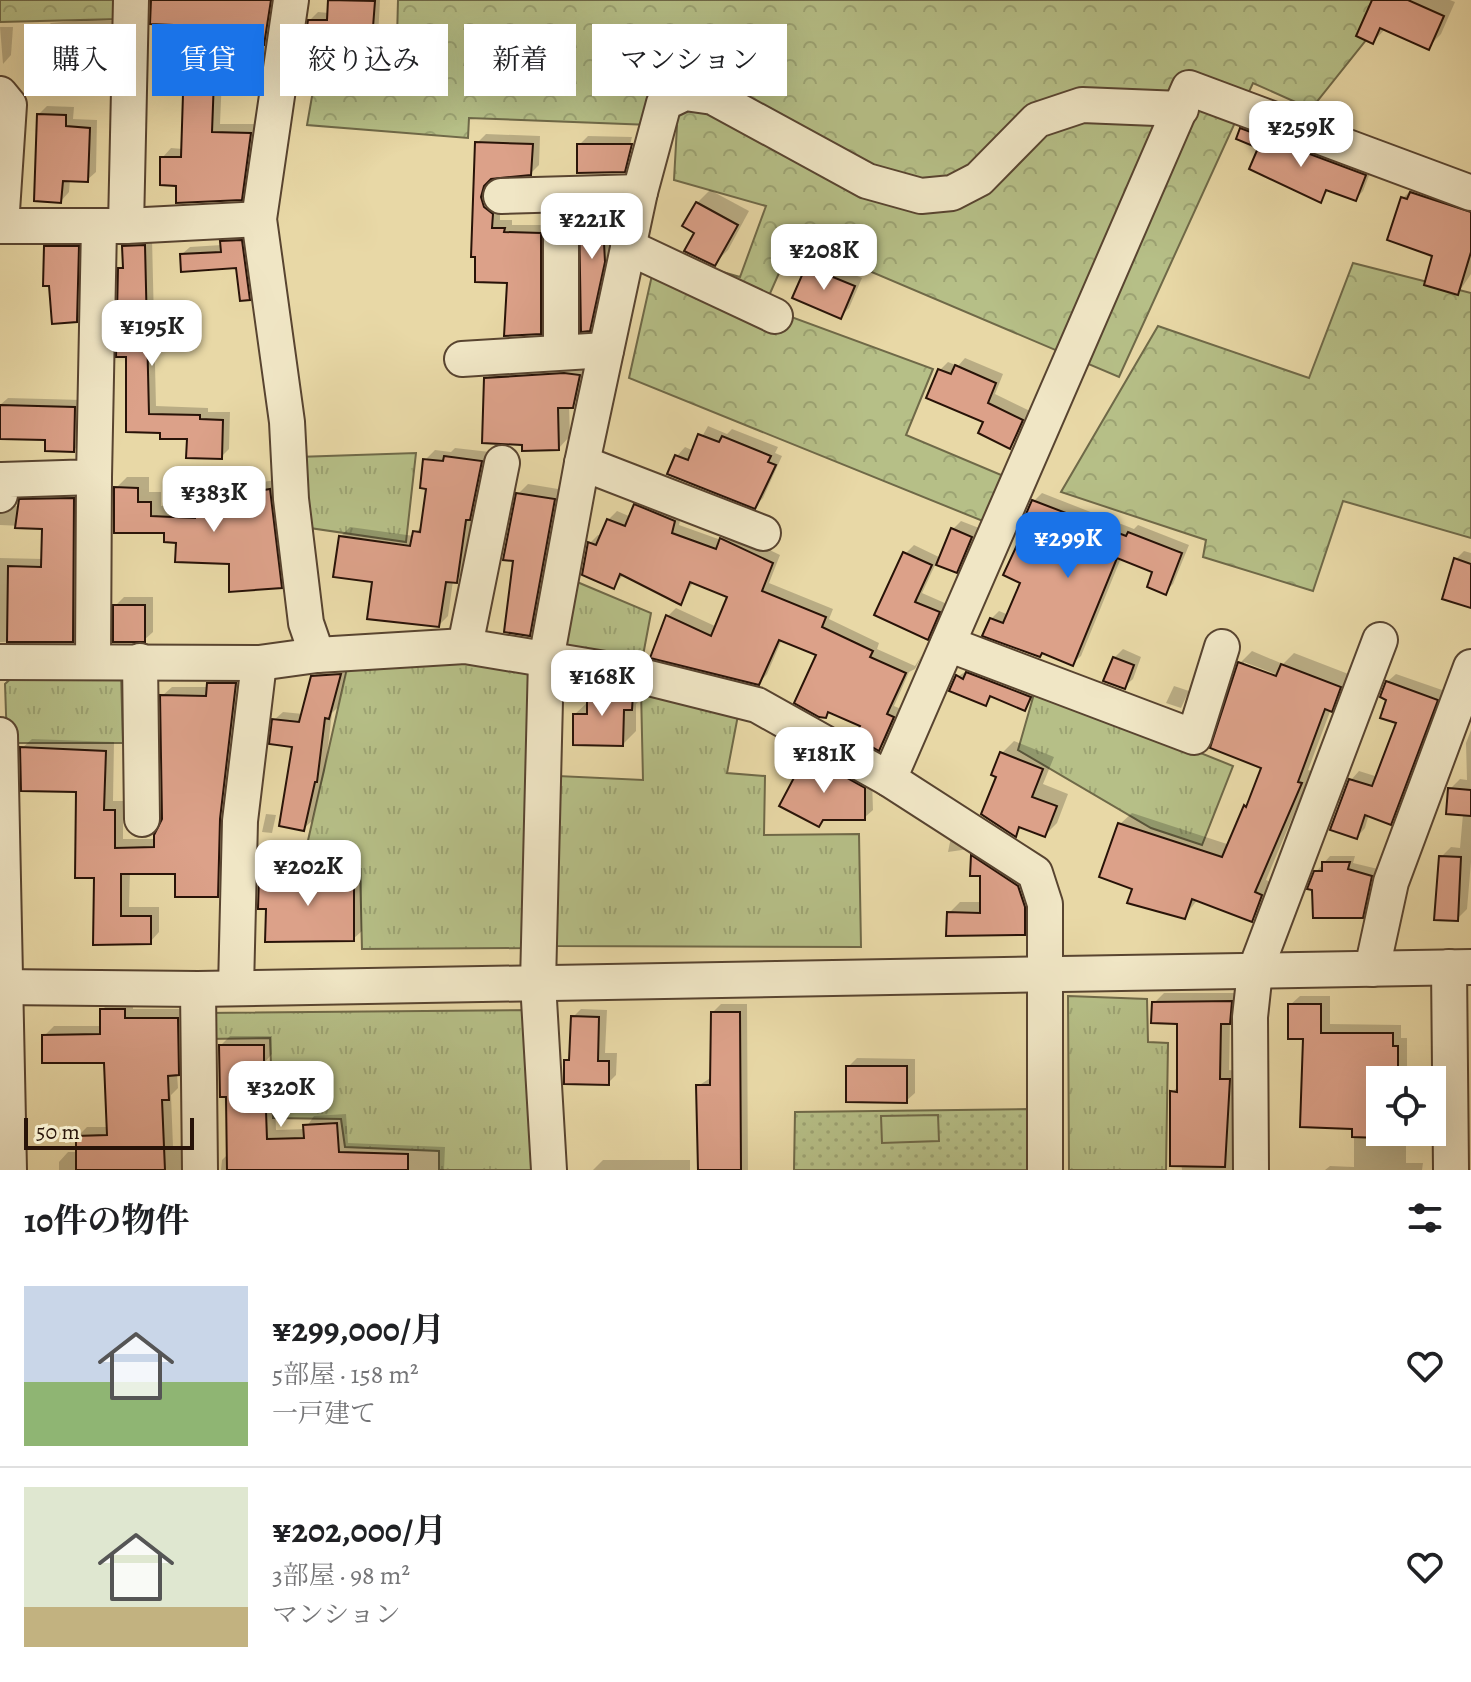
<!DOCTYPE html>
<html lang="ja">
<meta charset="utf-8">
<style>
body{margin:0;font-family:Alegreya,"Noto Serif JP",serif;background:#f2f2f2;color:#202124;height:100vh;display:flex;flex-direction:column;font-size:30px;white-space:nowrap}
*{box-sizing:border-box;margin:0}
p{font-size:26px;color:#757577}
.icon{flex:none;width:44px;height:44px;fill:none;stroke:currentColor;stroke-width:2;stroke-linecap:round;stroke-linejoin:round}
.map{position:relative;height:1170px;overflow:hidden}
.side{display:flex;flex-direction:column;background:#fff;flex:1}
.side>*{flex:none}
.hud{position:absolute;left:24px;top:24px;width:800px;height:72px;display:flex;gap:16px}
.buttons{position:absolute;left:1366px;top:1066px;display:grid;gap:16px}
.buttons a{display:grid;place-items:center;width:80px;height:80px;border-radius:0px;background:#fff;box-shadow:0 8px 32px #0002;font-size:40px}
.scale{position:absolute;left:24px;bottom:20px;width:170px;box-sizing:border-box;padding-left:8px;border:4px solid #281308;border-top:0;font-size:22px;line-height:28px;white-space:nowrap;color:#281308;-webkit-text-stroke:6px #f0e6c5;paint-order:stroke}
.price{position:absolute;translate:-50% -68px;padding:0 18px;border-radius:16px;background:#fff;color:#222;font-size:26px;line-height:52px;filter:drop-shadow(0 2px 4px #0008)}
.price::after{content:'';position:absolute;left:50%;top:48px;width:24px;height:18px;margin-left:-12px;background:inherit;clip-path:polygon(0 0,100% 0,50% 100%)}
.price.current{background:#1a73e8;color:#fff}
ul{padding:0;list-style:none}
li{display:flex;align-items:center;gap:24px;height:200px;padding:0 24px}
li+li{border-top:2px solid #e0e0e0}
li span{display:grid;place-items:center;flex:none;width:224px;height:160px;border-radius:0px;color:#555}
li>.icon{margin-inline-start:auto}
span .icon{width:96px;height:96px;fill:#fffc;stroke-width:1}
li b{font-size:34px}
h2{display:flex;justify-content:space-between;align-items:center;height:96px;padding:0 24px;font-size:34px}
.pill{padding:0 28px;border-radius:0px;background:#fff;box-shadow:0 8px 32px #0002;font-size:28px;line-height:72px}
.pill.current{background:#1a73e8;color:#fff}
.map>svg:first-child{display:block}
.grass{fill:url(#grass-tufts);stroke:#6f6948;stroke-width:2}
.forest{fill:url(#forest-crowns);stroke:#6f6948;stroke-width:2}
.park{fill:url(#park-dots);stroke:#6f6948;stroke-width:2}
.garden{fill:#b6bf87;stroke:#6f6948;stroke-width:2}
.shadow{fill:#0003;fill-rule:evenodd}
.building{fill:#dca189;stroke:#281308;stroke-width:2}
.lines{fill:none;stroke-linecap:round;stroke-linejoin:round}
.minor-casing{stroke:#584430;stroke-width:38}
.minor{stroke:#f0e6c5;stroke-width:34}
</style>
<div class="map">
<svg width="1471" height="1170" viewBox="0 0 1471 1170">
<defs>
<pattern id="grass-tufts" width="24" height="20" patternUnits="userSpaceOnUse" patternTransform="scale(2)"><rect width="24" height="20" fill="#b6bf87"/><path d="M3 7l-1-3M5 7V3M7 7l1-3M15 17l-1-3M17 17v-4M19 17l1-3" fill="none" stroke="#9ca373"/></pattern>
<pattern id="forest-crowns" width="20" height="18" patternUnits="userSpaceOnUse" patternTransform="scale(2)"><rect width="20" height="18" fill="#b6bf87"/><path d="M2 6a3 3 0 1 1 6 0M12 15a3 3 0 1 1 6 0" fill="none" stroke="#9ca373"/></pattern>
<pattern id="park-dots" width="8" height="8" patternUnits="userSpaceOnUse" patternTransform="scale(2)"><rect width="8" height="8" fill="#b6bf87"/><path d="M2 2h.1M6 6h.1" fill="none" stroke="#9ca373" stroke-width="1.8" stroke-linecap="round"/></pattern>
</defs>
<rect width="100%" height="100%" fill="#e8d8a6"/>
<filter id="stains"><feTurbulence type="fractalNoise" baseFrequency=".0025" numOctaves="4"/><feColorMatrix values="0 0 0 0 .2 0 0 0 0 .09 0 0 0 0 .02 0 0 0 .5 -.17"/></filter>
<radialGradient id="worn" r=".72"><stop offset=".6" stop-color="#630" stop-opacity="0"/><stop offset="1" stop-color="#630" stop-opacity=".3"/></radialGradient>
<g class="grass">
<polygon points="416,453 406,542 310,528 297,457"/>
<polygon points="570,579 651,613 641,666 558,652"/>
<polygon points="465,654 531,671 531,948 362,949 360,866 306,867 307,845 348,664"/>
<polygon points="18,672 121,674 123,743 7,743 5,684"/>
<polygon points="1036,687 1233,766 1202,845 1151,828 1018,750"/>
<polygon points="641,689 739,710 727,773 765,776 764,835 859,834 861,947 556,946 558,776 643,780"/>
<polygon points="1068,996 1147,999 1148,1042 1168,1043 1166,1170 1069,1170"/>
<polygon points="535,1010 539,1170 439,1170 439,1151 345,1147 341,1119 273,1118 270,1038 206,1039 206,1013"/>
</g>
<g class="forest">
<polygon points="0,0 121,0 120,19 0,22"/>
<polygon points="398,0 1398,0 1311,109 1253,83 1119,377 794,239 764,307 933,369 906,435 1027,486 1010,532 629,378 657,253 740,277 766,206 674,180 677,126 469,118 468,138 307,125 314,85 396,77"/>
<polygon points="1353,263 1471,293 1471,538 1343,501 1313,591 1203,557 1206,540 1061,492 1158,326 1309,378"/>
</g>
<polygon class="park" points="1028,1109 1029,1170 794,1170 795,1112"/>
<polygon class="garden" points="938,1115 939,1141 882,1143 881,1116"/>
<g class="shadow">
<polygon points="152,0 278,0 272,34 266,40 266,68 257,77 222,77 220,124 259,124 250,189 241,198 178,184 162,158 171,148 183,149 185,93 168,72 174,66 175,23"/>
<polygon points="330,0 380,0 377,56 369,64 354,64 346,75 321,59 310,20 318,12 329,13"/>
<polygon points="1374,0 1450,0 1455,2 1441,34 1428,47 1386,28 1373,42"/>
<polygon points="87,20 118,21 118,45 103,64 72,63 65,70 42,31 51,23"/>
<polygon points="0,27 13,27 11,55 3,64"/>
<polygon points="47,106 74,107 73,119 97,120 96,172 87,180 70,179 69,192 61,201 39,114"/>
<polygon points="1249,122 1372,168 1363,191 1356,199 1329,189 1320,201 1242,130"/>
<path d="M 486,134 L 540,136 L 539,165 L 531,173 L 499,174 L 490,180 L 489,188 L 500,205 L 500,220 L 512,220 L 512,225 L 549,225 L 549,324 L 540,332 L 509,281 L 477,280 L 477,143 ZM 481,191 L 490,216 L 486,217 L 480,201 Z"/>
<polygon points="588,136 632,137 625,165 629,165 639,137 632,162 624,170 579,145"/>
<polygon points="1414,187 1471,200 1471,274 1458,293 1403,198"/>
<polygon points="710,190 749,211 728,250 715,263 697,232 697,203"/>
<polygon points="622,205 616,233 612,237 598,320 589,329 581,215 589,206"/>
<polygon points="249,233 257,290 249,298 238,266 182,254 190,247 222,245 229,234"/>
<polygon points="152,238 156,406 208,408 208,412 230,412 229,449 221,457 189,437 162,431 128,430 128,355 120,269 125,264 124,247 132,239"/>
<polygon points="53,239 85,239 84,313 76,320 46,247"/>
<polygon points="816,258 862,278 849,308 841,316 807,267"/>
<polygon points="965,358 1003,374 995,394 1030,411 1018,438 1010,447 940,370 948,362 958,366"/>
<polygon points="591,364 584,394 569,406 570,436 559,448 486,379 498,367"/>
<polygon points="8,398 83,400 82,441 74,450 47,438 0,437 0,405"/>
<polygon points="708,426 727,434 732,429 778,447 775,453 782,456 763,498 755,506 677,456 685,447 694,451"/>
<polygon points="455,448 490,452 479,509 474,513 466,572 453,581 448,616 439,625 374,581 340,537 350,527 414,536 423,523 429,488 425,460 435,450 451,452"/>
<polygon points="223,471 240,471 240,486 281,479 292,575 281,586 178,541 116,488 127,477 149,477 149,492 161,492 161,506 201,507 212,500 212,482"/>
<polygon points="528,484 564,490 540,624 529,634 515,560 518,494"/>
<polygon points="82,490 81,632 72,640 0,642 0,558 43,559 44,527 0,525 0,504 17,506 30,492"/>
<polygon points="1042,493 1134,529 1138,525 1189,545 1173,584 1165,592 1155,571 1121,558 1081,656 1072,664 991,619 999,611 1009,615 1023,582 1026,529 1034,501"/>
<polygon points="644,497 682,512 679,525 721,540 730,531 780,555 769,583 833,609 829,619 879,643 877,649 915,666 922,655 915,669 909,672 894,706 901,709 887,740 879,748 863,725 830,710 825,716 819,654 782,639 767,674 759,683 653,656 668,616 676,608 717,627 730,596 694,581 681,602 624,574 613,587 590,543 598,535 602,536 608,520 617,511 631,517"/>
<polygon points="961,521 979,528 965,562 956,571 936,563 922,593 947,604 936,629 927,637 876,614 905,554 914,545 941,558 952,530"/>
<polygon points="1464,551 1471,553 1471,605 1456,559"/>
<polygon points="124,597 153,597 153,632 144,640 115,606"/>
<polygon points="1123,649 1141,657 1133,679 1124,687 1114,658"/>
<path d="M 1252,651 L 1283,664 L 1294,653 L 1351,675 L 1343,698 L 1331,709 L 1308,770 L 1312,771 L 1266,880 L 1273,883 L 1263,908 L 1252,920 L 1198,899 L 1184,917 L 1135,888 L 1120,824 L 1132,813 L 1230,845 L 1264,767 L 1240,663 ZM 1244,662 L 1286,678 L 1284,682 L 1244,666 Z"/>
<polygon points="975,666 1036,689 1031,701 1024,708 992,697 985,704 957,677"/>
<polygon points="348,667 337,708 332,713 325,771 312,821 303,829 294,745 274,720 283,712 303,714 313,677 322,668"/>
<polygon points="219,674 245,674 227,885 217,895 177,872 130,872 129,907 159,907 159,932 150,942 95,943 96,876 78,790 22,748 32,739 114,742 113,801 123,801 123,839 156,839 164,819 162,696 172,687 209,687"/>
<polygon points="602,674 645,682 645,695 636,704 636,731 623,744 575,714 589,701 589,687"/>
<polygon points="1396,674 1445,691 1399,814 1390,823 1369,814 1365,828 1357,837 1351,780 1359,771 1378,777 1399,722 1389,698 1387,682"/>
<polygon points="1174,686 1189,691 1181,708 1166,703"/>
<polygon points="1471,730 1471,862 1467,909 1457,919 1441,857 1451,847 1460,848 1463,814 1450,789 1460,779 1467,780 1466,743"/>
<polygon points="1014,741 1054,757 1043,784 1068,794 1057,823 1045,835 1023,826 1015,834 998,776 1002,753"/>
<polygon points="816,748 872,780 873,810 864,818 825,818 819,825 807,756"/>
<polygon points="266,814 276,815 272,833 262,832"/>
<polygon points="951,837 969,849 948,852"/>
<polygon points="984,845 1029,875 1036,921 1024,933 949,913 960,902 982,902 982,874 973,856"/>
<polygon points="1330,856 1355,856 1353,863 1378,869 1369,909 1362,916 1316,872"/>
<polygon points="269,867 362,868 362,931 353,939 261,876"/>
<polygon points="1164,993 1240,993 1239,1012 1230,1021 1229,1070 1239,1071 1234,1169 1244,1170 1182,1170 1172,1092 1179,1086 1179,1022 1154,1003"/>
<polygon points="1300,996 1330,996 1330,1024 1401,1025 1401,1038 1407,1038 1407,1080 1380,1080 1380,1132 1406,1132 1406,1163 1423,1163 1422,1170 1325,1170 1330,1166 1354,1167 1354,1127 1290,1005"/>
<polygon points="112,1000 133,1000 133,1009 187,1009 188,1064 177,1074 178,1088 171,1095 173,1147 189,1146 191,1170 59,1170 59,1162 68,1152 78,1152 78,1136 87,1127 108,1127 106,1061 44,1036 54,1026 102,1026 102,1010"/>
<polygon points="721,1004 747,1004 748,1170 699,1170 698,1086 712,1077 713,1012"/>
<polygon points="581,1009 607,1010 605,1053 617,1053 616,1075 608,1083 566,1061 571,1056 573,1017"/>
<polygon points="230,1036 272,1036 272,1054 263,1064 257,1064 257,1103 275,1102 276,1130 305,1129 314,1116 346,1114 348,1143 445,1147 444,1170 221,1170 222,1160 229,1153 228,1095 221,1045"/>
<polygon points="857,1058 915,1059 915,1093 906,1101 848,1067"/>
<polygon points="603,1160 690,1160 690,1170 593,1170"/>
</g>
<g class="building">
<polygon points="151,0 271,0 264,45 258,45 258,79 214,79 212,132 251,133 242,200 176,203 176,186 160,185 160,157 181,157 183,94 165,94 166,71 172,71 173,25 150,24"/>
<polygon points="328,0 375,1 370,66 347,66 347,77 318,76 319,61 302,60 308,20 327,20"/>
<polygon points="1372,0 1408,0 1444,16 1429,50 1380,28 1373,44 1356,36"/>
<polygon points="77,28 110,29 110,55 104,55 104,66 66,65 66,72 39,72 40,30 77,31"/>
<polygon points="37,114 66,115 66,126 90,128 88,182 63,181 61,203 34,201"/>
<polygon points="1240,128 1366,175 1356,201 1326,190 1321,203 1249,169 1258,148 1236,139"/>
<polygon points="475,142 533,144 531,175 491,179 484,186 481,197 484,207 493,214 492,228 505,228 504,232 541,233 541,334 504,336 507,283 475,282 475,257 471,257"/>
<polygon points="577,144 632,144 625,172 577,173"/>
<polygon points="1410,192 1471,212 1471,252 1458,295 1424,285 1432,256 1387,240 1401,197 1407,199"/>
<polygon points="696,202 738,225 715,266 684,251 694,233 682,226"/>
<polygon points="615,213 609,243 604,243 605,262 590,331 581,332 579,214"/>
<polygon points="242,240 250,300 240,301 236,268 181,272 180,254 221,252 220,241"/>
<polygon points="145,245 149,414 200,415 200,419 223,420 222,459 186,458 187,439 160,439 160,433 126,432 126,357 116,357 118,268 123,268 122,246"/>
<polygon points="44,246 79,246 77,322 52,324 49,286 43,286"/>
<polygon points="806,266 855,286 841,319 792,298"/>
<polygon points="955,365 996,383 988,403 1023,420 1010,449 978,433 983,422 926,398 938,369 951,374"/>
<polygon points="564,373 580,375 573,408 558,408 559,450 522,451 522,445 482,443 484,378"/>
<polygon points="0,405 75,407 74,452 45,451 45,440 0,439"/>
<polygon points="698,434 719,442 722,436 771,456 768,462 776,465 755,509 667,474 675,455 688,460"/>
<polygon points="444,456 482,461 470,520 466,520 457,583 446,582 439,627 367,619 372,582 333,577 339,536 410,546 413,531 420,532 426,489 420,488 423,459 443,461"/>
<polygon points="210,481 230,482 230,496 270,489 282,588 229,592 229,564 175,562 176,543 164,542 164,533 114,533 114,487 138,488 138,502 151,502 151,516 195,518 195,510 209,511"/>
<polygon points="516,493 555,499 530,636 504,632 513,561 503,560"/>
<polygon points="74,498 73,642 7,642 8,566 41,567 42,529 15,528 19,499"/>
<polygon points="1032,500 1126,536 1128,532 1182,553 1166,595 1147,587 1152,572 1117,558 1073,666 1042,653 1040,657 982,636 990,618 1003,623 1020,583 1003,575 1024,530 1020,528"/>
<polygon points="634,504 675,521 672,533 716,549 720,538 773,563 762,591 826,617 822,627 873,651 870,657 906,673 887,714 894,717 879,751 855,737 860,726 828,712 826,718 819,717 794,703 816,655 779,640 759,685 650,658 666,615 711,636 727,597 690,582 681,605 620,574 614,589 582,575 588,542 596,545 607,519 625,526"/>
<polygon points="951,528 972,537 957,573 936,565"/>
<polygon points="903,552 932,565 915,602 940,612 928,640 874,615"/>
<polygon points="1454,558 1471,564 1471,608 1442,599"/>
<rect x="113" y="605" width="32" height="37"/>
<polygon points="1113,657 1134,665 1125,689 1103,681"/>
<polygon points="1238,662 1276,676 1281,664 1341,687 1332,712 1325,709 1298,782 1302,783 1255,892 1262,895 1252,922 1192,899 1185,919 1127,903 1132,889 1099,877 1118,823 1222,857 1244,805 1246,807 1261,768 1210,748"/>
<polygon points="966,672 1031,697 1025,711 990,696 986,706 949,691 956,675 963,679"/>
<polygon points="341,674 329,719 325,718 317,782 315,782 304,831 279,826 292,747 269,744 272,719 299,722 311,676"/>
<polygon points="1386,681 1438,700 1391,825 1365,815 1357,839 1330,830 1349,779 1372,786 1396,723 1380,718 1386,700 1380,697"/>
<polygon points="207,683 236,683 220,819 218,897 175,897 175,874 121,874 121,916 151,916 151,944 93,945 94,878 75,878 76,792 21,791 20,747 106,751 104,810 115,810 115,848 154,847 154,835 162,819 160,695 206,696"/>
<polygon points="587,686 633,694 632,710 624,710 623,746 573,745 573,714 587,714"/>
<polygon points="1000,752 1043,769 1032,797 1057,806 1045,837 1019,827 1016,837 981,814 996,777 991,775"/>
<polygon points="806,755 865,788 865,820 823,820 819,827 779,806"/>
<polygon points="1448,788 1471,790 1471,816 1446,814"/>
<polygon points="971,855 1018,886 1025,907 1025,935 946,936 947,912 980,913 980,876 970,876"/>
<polygon points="1439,856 1461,857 1458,921 1434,920"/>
<polygon points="1322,862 1350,862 1348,869 1372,876 1363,918 1313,918 1312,890 1307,889 1314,871 1322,871"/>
<polygon points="259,875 354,876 354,941 265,942 266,909 258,909"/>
<polygon points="1232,1001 1230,1024 1221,1024 1220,1079 1230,1079 1225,1167 1170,1166 1170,1091 1177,1092 1177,1024 1151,1023 1152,1002"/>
<polygon points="1288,1004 1321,1004 1321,1033 1393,1033 1393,1046 1398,1046 1398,1080 1380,1080 1380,1138 1352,1137 1352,1129 1300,1127 1303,1039 1288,1039"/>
<polygon points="100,1009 125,1009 125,1018 178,1018 179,1075 168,1076 169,1100 162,1100 165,1170 76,1170 76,1136 107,1135 104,1063 42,1063 42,1035 100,1034"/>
<polygon points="711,1012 740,1012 741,1170 698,1170 696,1085 710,1085"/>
<polygon points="571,1016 599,1017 598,1061 609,1061 609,1085 564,1084 564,1060 569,1060"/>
<polygon points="219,1045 264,1045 264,1066 249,1066 249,1111 266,1111 267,1139 304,1138 303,1125 337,1123 339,1152 408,1154 408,1170 227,1170 226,1097 220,1097"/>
<polygon points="846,1066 907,1066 907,1103 846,1102"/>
</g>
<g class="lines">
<g class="minor-casing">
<g id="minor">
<polyline points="291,0 259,219 287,422 291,499 306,623 317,655"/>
<polyline points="0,94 9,105 1,226"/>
<polyline points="640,192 664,103 685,93 713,97 867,181 921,196 952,193 979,179 1037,120 1082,105 1181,109"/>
<polyline points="501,196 640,192 582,463 546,660 538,983 549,1170"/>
<polyline points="561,222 561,351"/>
<polyline points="0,226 126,226 259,219"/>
<polyline points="126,226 131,0"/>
<polyline points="628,247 775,316"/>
<polyline points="462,359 606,350"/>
<polyline points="582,463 763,533"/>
<polyline points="0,495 2,480 94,477 99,227"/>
<polyline points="948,644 1194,737 1222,647"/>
<polyline points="465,646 502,463"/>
<polyline points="140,661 142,819"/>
<polyline points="0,662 259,663 317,655 465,646 629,673 757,705 889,779 1035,873 1045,904 1045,1170"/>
<polyline points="93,662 94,477"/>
<polyline points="0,735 9,1170"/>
<polyline points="889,779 1189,88 1471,193"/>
<polyline points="1449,967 1451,1170"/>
<polyline points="1372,969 1391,882 1471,667"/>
<polyline points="0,987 198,989 1471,967"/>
<polyline points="236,988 240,821 259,663"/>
<polyline points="198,989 200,1170"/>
<polyline points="1251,1170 1250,1017 1255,971 1380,640"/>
</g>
</g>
<use href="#minor" class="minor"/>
</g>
<rect width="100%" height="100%" filter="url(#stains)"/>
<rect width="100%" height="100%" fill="url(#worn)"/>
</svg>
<div class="buttons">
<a><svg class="icon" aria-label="locate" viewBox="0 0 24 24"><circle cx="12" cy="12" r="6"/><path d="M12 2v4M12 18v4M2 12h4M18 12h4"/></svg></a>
</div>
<div class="scale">50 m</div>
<b class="price" style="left:1301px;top:169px">¥259K</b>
<b class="price" style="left:592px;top:261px">¥221K</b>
<b class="price" style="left:824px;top:292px">¥208K</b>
<b class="price" style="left:152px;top:368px">¥195K</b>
<b class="price" style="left:214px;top:534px">¥383K</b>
<b class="price current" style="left:1068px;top:580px">¥299K</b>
<b class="price" style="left:602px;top:718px">¥168K</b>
<b class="price" style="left:824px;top:795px">¥181K</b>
<b class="price" style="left:308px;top:908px">¥202K</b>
<b class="price" style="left:281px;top:1129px">¥320K</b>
<div class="hud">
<a class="pill">購入</a>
<a class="pill current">賃貸</a>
<a class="pill">絞り込み</a>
<a class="pill">新着</a>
<a class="pill">マンション</a>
</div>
</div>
<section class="side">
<h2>10件の物件<svg class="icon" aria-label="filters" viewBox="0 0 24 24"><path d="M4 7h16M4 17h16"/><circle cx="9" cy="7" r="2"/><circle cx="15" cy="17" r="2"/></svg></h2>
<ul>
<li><span style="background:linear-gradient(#c9d6e8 60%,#8fb573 0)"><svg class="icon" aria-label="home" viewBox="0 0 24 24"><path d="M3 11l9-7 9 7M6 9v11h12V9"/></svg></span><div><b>¥299,000/月</b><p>5部屋 · 158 m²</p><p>一戸建て</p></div><svg class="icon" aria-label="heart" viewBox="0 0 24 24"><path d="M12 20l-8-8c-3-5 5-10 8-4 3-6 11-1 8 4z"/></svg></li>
<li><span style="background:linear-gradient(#dfe7d0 75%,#c2b280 0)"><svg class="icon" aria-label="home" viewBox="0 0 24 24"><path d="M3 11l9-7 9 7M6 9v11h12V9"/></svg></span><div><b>¥202,000/月</b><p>3部屋 · 98 m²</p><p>マンション</p></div><svg class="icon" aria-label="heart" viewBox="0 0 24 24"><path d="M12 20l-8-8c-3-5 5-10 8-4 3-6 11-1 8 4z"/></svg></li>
</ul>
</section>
